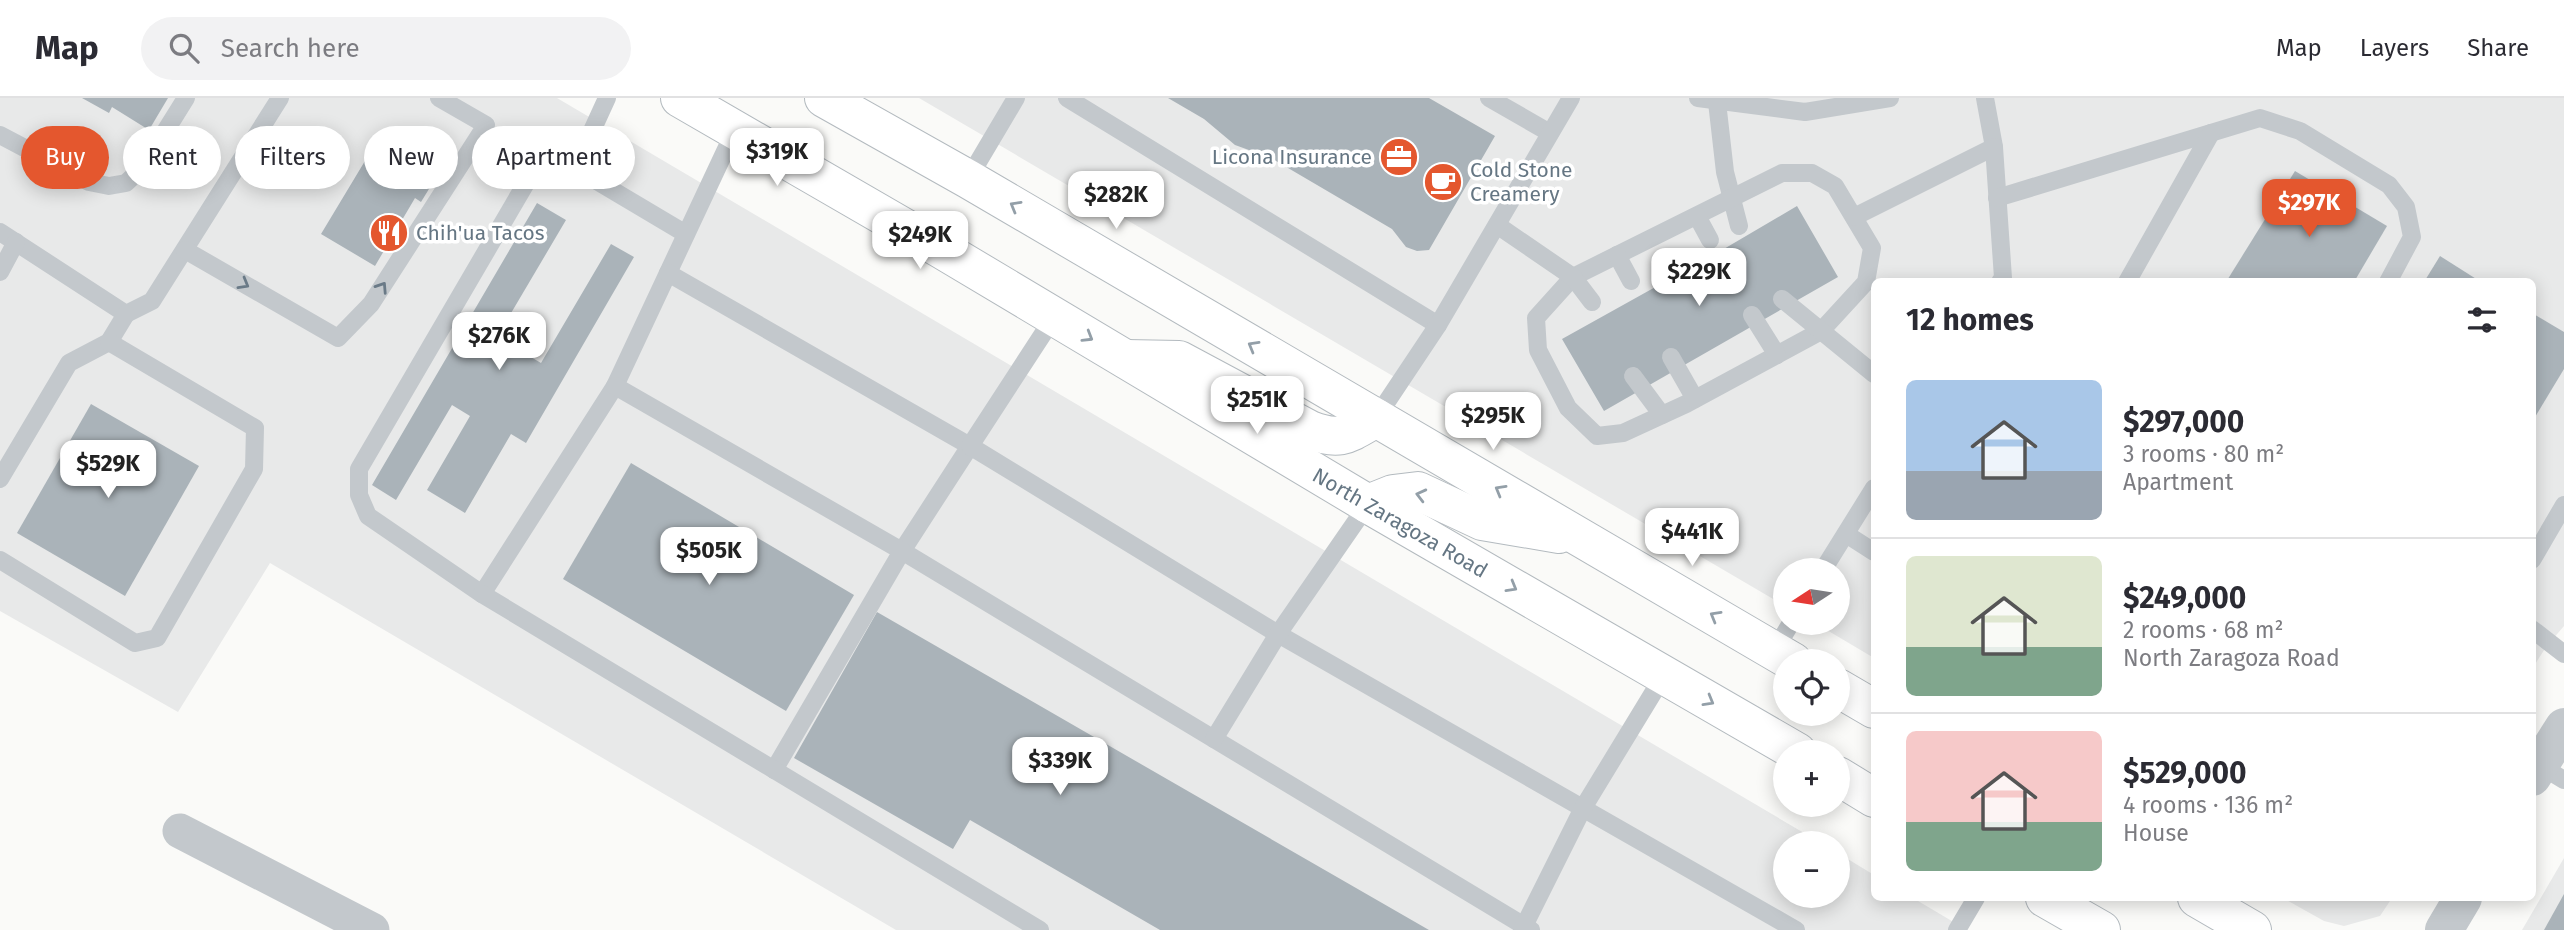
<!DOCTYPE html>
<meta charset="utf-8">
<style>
body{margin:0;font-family:"Fira Sans",sans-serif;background:#f2f2f3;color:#2b2b33;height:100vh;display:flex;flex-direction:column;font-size:26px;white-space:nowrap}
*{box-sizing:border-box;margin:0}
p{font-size:23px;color:#7c7c81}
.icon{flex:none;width:38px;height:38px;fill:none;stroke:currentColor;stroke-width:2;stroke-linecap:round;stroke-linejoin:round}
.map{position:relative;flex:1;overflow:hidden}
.side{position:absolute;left:1871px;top:180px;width:665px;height:623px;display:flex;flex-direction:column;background:#fff;border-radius:10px;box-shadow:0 4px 18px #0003}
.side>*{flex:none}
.banner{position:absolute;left:21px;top:28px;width:665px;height:63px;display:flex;gap:14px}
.needle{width:46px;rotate:258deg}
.tools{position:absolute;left:1773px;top:460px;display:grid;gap:14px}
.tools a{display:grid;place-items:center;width:77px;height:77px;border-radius:50%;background:#fff;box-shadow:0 4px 18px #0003;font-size:35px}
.price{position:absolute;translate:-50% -60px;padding:0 16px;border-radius:14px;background:#fff;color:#222;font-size:23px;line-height:46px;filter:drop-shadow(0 2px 4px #0008)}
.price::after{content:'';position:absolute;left:50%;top:42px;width:21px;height:16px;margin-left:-10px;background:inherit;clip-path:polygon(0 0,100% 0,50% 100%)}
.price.current{background:#e4572e;color:#fff}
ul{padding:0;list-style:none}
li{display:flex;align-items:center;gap:21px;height:175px;padding:0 35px}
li+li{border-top:2px solid #e1e1e2}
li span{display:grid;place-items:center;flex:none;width:196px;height:140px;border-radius:10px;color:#555}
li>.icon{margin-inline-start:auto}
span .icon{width:84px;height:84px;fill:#fffc;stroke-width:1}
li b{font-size:30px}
h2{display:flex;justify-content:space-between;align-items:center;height:84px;padding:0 35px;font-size:30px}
.pill{padding:0 24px;border-radius:32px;background:#fff;box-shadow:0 4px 18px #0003;font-size:24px;line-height:63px}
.pill.current{background:#e4572e;color:#fff}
header{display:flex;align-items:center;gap:42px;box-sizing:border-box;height:98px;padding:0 35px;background:#fff;border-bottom:2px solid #e1e1e2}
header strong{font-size:33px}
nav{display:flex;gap:38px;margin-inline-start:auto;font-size:24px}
.search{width:490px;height:63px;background:#f2f2f3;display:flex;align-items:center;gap:18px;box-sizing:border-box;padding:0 24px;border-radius:38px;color:#7c7c81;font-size:26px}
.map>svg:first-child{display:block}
.built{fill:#e8e9e9}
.building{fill:#aab3b9}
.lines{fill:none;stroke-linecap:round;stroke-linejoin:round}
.secondary-casing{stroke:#b3babf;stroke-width:40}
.service{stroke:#c3c8cc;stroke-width:18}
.minor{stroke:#c3c8cc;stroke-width:35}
.tertiary{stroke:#c3c8cc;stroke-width:38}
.secondary{stroke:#fff;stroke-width:38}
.oneway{stroke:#939fa8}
.oneway2{stroke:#6a7a87}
.labels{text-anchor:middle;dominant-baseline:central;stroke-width:7;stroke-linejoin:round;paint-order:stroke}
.poi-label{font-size:21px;fill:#657683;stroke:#fff;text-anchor:start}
.street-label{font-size:21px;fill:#657683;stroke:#fff}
</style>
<header>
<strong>Map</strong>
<div class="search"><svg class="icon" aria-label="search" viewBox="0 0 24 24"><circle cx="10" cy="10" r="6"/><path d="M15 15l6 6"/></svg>Search here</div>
<nav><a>Map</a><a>Layers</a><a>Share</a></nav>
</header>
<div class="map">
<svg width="2564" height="832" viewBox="0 0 2564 832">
<rect width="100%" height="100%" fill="#fafaf8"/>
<g class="built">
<polygon points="0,0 557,0 1821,745 1785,746 1785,798 1838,798 1838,755 1874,777 1874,800 1913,800 1967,832 896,832 270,465 178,614 0,513"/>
<polygon points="919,0 2564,0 2564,528 2546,549 2532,571 2532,184 1874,184 1874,560 1815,525 1838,525 1838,472 1785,472 1785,508"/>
<polygon points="2564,760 2564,832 2522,832"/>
<polygon points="2283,800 2392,800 2380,818 2344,828 2324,823"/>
</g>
<g class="building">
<polygon points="82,0 168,0 149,32 112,9 109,15"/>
<polygon points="1168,0 1429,0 1495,38 1429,152 1417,153 1406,149 1392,131 1271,60 1235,47 1204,21"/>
<polygon points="383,33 435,64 424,81 432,86 421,104 415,100 375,168 321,136"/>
<polygon points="2295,73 2387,128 2354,184 2226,184"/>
<polygon points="537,105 566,122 497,239 541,265 611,146 634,159 526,345 511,336 465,415 427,392 470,318 452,307 396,402 372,387"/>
<polygon points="1797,108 1838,179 1604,313 1562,241 1659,187 1653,178 1697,154 1700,165"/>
<polygon points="2440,158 2481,184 2424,184"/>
<polygon points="2532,215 2564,234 2564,271 2532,324"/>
<polygon points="91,306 199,368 125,498 17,435"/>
<polygon points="631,365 854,497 786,613 563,481"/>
<polygon points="877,514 1429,832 1160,832 970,722 953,751 794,660"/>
<polygon points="2564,796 2564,832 2544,832"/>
</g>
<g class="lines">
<g class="secondary-casing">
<g id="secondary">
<polyline points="680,0 941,151 1368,406 1797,654"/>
<polyline points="824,0 968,81 1793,564"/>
<path d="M 1126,261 L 1179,262 L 1310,332 C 1341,344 1348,336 1376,320"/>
<polyline points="1368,406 1393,396 1418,393 1482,423 1559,436"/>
<polyline points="1838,590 1874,611"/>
<polyline points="1838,678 1874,700"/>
<polyline points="2045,800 2101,832"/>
<polyline points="2197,800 2252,832"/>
</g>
</g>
<g class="service">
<polyline points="607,0 575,70 529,80 359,371 359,397 368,418 482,496 615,288 735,32"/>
<polyline points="1067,0 1438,227"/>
<polyline points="1489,0 1550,35"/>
<polyline points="1698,0 1805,14 1890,0"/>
<polyline points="1985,0 1994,49 2003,180 2000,184"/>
<polyline points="1717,4 1725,74 1739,128"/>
<polyline points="0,37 89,84 109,88 126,85 143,69 186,0"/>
<polyline points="575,70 686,136"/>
<polygon points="1782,75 1812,75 1835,88 1872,150 1866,184 1821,233 1686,306 1623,335 1597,338 1568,310 1538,252 1536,220 1573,179"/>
<polyline points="968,81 1016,0"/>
<polyline points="1997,100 2260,20 2300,33 2389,87 2406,109 2412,139 2388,184"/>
<polyline points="1697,118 1710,142"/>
<polyline points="1854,119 1994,49"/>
<polyline points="1497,127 1573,179 1592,204"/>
<polyline points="0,134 126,216 152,203 280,0"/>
<polyline points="185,152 338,240 371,206 486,27 439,0"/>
<polyline points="1617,157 1631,183"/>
<polyline points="0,174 16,144"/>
<polyline points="668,175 970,348 902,453 1531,832"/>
<polyline points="2127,184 2211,35"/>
<polyline points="1782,201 1874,276"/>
<polyline points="1752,217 1777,257"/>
<polyline points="1054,219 970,348 1278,536 1796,832"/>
<polyline points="1671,259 1695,301"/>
<polyline points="1633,278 1662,317"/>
<polyline points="615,288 902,453 774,672"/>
<polyline points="1376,320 1438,227 1571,0"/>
<polyline points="0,381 69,265 109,244 126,216"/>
<polyline points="1846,436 1874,454"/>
<polyline points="0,462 135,545 157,540 254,371 255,330 109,244"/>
<polyline points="2532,462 2564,407"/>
<polyline points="1823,472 1874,390"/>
<polyline points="482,496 1040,832"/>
<polyline points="2532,531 2564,556"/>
<polyline points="1774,553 1791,525"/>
<polyline points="1214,641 1278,536 1368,406"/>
<polyline points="2539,667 2564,682"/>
<polyline points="1522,832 1583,710 1664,577"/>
<polyline points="1957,832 1976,800"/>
</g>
<polyline class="minor" points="180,733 372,832"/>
<g class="tertiary">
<polyline points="2532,679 2564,629"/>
<polyline points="2444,832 2463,800"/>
</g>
<use href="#secondary" class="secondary"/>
</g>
<defs><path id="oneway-chevron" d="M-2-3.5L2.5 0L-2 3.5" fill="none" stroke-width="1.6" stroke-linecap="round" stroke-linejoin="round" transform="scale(1.75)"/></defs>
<g class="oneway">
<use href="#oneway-chevron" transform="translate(1015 108) rotate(-150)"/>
<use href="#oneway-chevron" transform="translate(1088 239) rotate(31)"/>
<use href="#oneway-chevron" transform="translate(1253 248) rotate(-150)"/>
<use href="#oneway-chevron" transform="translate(1500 392) rotate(-150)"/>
<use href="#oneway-chevron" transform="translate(1421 397) rotate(-166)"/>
<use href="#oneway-chevron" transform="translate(1512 489) rotate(30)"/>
<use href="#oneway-chevron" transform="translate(1715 518) rotate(-150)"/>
<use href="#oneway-chevron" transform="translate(1709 603) rotate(30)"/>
</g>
<g class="oneway2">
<use href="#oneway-chevron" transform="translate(244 186) rotate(30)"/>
<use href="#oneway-chevron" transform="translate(382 189) rotate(-57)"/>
</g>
<defs>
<g id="office-disc" transform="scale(2.0125)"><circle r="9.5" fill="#e4572e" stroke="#fff"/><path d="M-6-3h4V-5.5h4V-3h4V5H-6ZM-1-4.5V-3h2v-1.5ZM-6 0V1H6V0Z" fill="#fff"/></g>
<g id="cafe-disc" transform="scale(2.0125)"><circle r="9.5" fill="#e4572e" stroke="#fff"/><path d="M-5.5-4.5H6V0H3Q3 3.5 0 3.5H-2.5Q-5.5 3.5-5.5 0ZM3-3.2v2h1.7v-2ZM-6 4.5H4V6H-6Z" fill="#fff"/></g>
<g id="restaurant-disc" transform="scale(2.0125)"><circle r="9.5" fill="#e4572e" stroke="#fff"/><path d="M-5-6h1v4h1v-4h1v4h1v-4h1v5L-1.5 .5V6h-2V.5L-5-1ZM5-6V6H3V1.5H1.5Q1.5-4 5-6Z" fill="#fff"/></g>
</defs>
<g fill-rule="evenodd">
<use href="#office-disc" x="1399" y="59"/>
<use href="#cafe-disc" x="1443" y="84"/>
<use href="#restaurant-disc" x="389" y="135"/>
</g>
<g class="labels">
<g class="poi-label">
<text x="1372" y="59" text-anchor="end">Licona Insurance</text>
<text x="1470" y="72">Cold Stone<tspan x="1470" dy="24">Creamery</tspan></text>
<text x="416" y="135">Chih'ua Tacos</text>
</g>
<g class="street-label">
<text transform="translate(1400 425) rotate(30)">North Zaragoza Road</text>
</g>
</g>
</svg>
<div class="tools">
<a><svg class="needle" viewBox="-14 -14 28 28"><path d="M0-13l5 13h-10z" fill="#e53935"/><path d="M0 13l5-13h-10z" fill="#7c7c81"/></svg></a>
<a><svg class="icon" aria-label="locate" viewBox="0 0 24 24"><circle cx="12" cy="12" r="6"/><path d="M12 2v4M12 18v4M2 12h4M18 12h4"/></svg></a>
<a>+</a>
<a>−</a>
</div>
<b class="price" style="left:777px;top:90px">$319K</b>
<b class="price" style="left:1116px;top:133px">$282K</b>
<b class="price current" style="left:2309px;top:141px">$297K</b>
<b class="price" style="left:920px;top:173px">$249K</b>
<b class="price" style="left:1699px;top:210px">$229K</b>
<b class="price" style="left:499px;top:274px">$276K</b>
<b class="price" style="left:1257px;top:338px">$251K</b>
<b class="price" style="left:1493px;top:354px">$295K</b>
<b class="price" style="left:108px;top:402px">$529K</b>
<b class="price" style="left:1692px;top:470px">$441K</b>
<b class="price" style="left:709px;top:489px">$505K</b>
<b class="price" style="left:1060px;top:699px">$339K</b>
<div class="banner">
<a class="pill current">Buy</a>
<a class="pill">Rent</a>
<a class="pill">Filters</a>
<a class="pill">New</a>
<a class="pill">Apartment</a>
</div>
<section class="side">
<h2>12 homes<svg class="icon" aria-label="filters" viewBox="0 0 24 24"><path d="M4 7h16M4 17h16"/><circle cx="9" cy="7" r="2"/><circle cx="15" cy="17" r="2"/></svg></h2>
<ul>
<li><span style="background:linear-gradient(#a9c7e8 65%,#9aa5b1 0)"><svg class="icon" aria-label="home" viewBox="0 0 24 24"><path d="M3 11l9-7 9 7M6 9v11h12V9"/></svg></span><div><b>$297,000</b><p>3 rooms · 80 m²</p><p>Apartment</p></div></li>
<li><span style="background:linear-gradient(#dfe7d0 65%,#7fa58c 0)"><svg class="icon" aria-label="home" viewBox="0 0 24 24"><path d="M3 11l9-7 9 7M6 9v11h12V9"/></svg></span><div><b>$249,000</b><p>2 rooms · 68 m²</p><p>North Zaragoza Road</p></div></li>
<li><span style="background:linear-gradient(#f6c9c9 65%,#7fa58c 0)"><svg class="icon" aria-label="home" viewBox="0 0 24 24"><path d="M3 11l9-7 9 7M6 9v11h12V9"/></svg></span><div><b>$529,000</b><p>4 rooms · 136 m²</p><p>House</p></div></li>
</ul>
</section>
</div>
